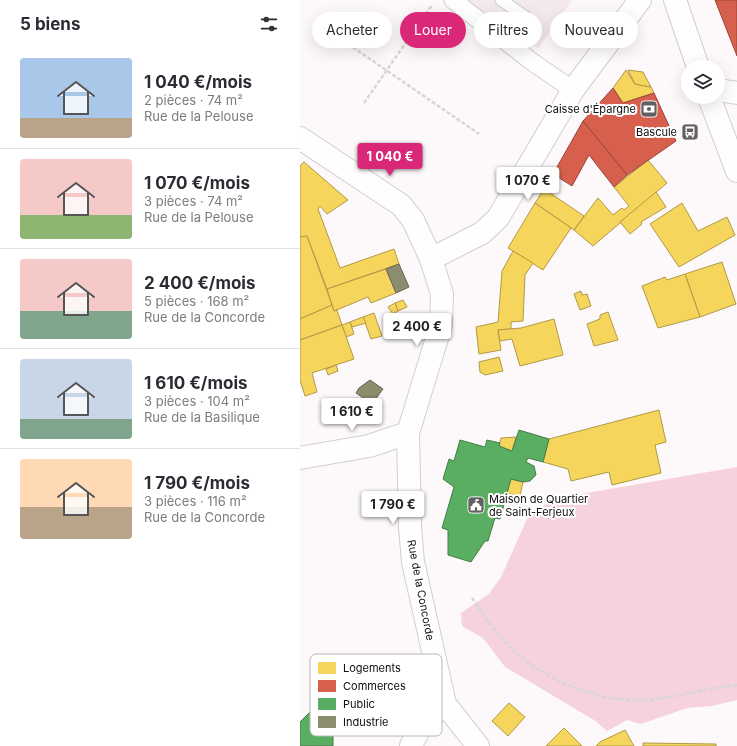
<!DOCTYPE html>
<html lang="fr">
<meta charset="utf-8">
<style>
body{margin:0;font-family:Inter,sans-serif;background:#f2f2f3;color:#2b2b33;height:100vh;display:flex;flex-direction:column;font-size:15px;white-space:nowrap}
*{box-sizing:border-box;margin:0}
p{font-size:13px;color:#7c7c81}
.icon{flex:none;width:22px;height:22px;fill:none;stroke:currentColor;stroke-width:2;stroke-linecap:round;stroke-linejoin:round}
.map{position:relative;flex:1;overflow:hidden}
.side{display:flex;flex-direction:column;background:#fff;width:300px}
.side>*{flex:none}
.hud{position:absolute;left:12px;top:12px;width:365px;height:36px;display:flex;gap:8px}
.fabs{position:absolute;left:381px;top:60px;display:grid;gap:8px}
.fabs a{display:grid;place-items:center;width:44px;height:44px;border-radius:50%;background:#fff;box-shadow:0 4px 16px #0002;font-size:20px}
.price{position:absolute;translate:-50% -34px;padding:0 9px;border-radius:4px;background:#fff;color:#222;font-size:13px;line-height:26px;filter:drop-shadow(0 1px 2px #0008)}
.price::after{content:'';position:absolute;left:50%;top:24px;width:12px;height:9px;margin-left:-6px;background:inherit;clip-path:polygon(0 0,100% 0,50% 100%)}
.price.selected{background:#db2777;color:#fff}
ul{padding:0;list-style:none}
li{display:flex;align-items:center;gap:12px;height:100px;padding:0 20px}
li+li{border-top:1px solid #e1e1e2}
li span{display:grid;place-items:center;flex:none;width:112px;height:80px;border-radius:4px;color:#555}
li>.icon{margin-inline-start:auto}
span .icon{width:48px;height:48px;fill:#fffc;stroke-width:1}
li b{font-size:17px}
h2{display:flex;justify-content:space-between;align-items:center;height:48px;padding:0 20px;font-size:17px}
.tag{padding:0 14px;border-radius:18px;background:#fff;box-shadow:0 4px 16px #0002;font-size:14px;line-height:36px}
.tag.selected{background:#db2777;color:#fff}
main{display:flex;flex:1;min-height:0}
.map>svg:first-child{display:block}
.built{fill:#f4e9ed}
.green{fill:#f5d2de}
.homes{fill:#f6d55c;stroke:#b19945}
.shops{fill:#d6604d;stroke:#9b473a}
.public{fill:#5aae61;stroke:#447e48}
.industry{fill:#8c8c6e;stroke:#676651}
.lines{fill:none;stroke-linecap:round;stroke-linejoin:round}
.service-casing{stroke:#d1cecf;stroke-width:13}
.pedestrian-casing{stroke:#d1cecf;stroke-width:19}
.minor-casing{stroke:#d1cecf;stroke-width:24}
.secondary-casing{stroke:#d1cecf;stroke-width:24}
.path{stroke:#d7d6d6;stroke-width:2.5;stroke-dasharray:4 2;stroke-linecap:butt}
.service{stroke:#fffefe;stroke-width:11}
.pedestrian{stroke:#fffefe;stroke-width:17}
.minor{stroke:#fffefe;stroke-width:22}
.secondary{stroke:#fffefe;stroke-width:22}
.labels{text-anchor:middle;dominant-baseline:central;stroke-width:4;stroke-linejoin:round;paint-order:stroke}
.poi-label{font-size:11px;fill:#100d0e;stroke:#fff;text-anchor:end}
.street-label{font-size:11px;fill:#100d0e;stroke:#fff}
.key{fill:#fff;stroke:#b7b6b7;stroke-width:1}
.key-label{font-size:11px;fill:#100d0e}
</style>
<main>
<section class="side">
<h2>5 biens<svg class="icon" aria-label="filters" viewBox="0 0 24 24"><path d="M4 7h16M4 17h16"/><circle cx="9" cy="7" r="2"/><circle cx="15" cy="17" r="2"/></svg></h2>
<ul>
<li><span style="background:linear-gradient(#a9c7e8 75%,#b9a48a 0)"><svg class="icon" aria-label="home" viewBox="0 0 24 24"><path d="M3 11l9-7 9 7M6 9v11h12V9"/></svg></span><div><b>1 040 €/mois</b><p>2 pièces · 74 m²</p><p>Rue de la Pelouse</p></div></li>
<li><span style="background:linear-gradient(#f6c9c9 70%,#8fb573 0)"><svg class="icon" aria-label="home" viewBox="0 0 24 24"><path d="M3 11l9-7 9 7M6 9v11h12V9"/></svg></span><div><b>1 070 €/mois</b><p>3 pièces · 74 m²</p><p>Rue de la Pelouse</p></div></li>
<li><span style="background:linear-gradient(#f6c9c9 65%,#7fa58c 0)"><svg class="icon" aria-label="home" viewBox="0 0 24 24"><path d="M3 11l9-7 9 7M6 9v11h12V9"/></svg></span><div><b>2 400 €/mois</b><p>5 pièces · 168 m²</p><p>Rue de la Concorde</p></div></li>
<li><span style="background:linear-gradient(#c9d6e8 75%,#7fa58c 0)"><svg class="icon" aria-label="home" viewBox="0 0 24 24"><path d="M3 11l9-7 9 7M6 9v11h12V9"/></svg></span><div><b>1 610 €/mois</b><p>3 pièces · 104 m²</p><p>Rue de la Basilique</p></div></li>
<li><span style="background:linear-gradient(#ffd9b3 60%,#b9a48a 0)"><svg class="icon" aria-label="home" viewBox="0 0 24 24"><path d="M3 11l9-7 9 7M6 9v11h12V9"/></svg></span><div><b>1 790 €/mois</b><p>3 pièces · 116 m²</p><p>Rue de la Concorde</p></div></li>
</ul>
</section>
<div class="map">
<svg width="437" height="746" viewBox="0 0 437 746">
<rect width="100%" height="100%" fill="#fdf9fb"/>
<polygon class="built" points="166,0 272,0 238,48"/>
<polygon class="green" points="437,467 437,700 412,706 387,708 341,724 327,720 307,731 294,720 205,667 183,638 162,626 161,613 189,594 201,577 227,519 252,499"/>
<g class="homes">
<polygon points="326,70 335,84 351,87 354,93 323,103 313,88"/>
<polygon points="328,70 343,72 351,87 335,84"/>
<polygon points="348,160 367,183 293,246 274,230 298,198 313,215 322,208 324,210 329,206 314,187"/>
<polygon points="4,162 48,200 27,214 20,206 18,209 40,268 94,249 99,264 27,289 7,236 0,237 0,166"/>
<polygon points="244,189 284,216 274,230 235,203"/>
<polygon points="356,192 366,207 341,222 342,224 330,234 320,222"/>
<polygon points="235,203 271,228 243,270 208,248"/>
<polygon points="382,203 398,231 427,217 435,235 379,267 350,224"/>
<polygon points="7,236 32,305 0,319 0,237"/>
<polygon points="213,251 233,263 225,275 223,321 211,322 211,329 198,330 201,350 179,354 176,327 198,322 202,271"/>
<polygon points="422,262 436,304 400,317 385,274"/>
<polygon points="86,269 96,293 71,303 68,297 34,311 27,289"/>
<polygon points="385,274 400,317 358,328 342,286 365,277 367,280"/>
<polygon points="281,291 282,295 287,294 291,306 280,310 274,294"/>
<polygon points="103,300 107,307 98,311 95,303"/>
<polygon points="95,303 98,311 93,314 88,307"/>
<polygon points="32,305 34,311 37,310 42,325 0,340 0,319"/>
<polygon points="308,312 318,340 294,346 287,324 300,319 300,315"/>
<polygon points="74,313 82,336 71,339 63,317"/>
<polygon points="63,317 66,323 52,327 50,322"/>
<polygon points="254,319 263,355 220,366 212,339 200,341 198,330 221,328"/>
<polygon points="50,322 54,334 46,337 42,325"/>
<polygon points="42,325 54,359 12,373 17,392 5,396 0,380 0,340"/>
<polygon points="199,357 203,371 185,375 180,372 179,362"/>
<polygon points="36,365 38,371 28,375 26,369"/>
<polygon points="359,410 366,442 355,445 361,473 312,485 309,472 271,481 268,469 243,462 249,439"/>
<polygon points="216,437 212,451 199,446 201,438"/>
<polygon points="211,479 223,482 220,496 206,493"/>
<polygon points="209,703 225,717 208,736 192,721"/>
<polygon points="264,728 282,746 246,746"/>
<polygon points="325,730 334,746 296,746 300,742"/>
<polygon points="343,743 416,744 416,746 343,746"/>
</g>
<g class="shops">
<polygon points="415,0 437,0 437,56"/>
<polygon points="313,88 323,103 354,93 376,141 327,175 283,121"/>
<polygon points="283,121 327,175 314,187 289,155 272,186 253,174"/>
</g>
<g class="public">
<polygon points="219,430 249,439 243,462 228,458 226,462 234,466 236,475 230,481 223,482 211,479 200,519 195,518 188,541 185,541 171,562 148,555 148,530 142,528 154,487 143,479 149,459 154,461 160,440 185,447 187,440 200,443 199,446 212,451"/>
<polygon points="10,712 21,723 22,733 33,733 33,746 0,746 0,722"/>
</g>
<g class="industry">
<polygon points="99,264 109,287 96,293 86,269"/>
<polygon points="70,380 83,389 72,404 56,393 59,388"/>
</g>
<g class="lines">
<g class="service-casing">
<polyline id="service" points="201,0 226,17"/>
</g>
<g class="pedestrian-casing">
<polyline id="pedestrian" points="153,0 231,61 273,90"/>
</g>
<g class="minor-casing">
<g id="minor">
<polyline points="418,90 437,93"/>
<polyline points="0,138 101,205 113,220 131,259 142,294 141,325 108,433 110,527 113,562 145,704 178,746"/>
<polyline points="131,259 182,233 198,218 273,90 340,0"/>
<polyline points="0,458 69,446 108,433"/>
<polyline points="111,746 120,727 145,704"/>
</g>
</g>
<g class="secondary-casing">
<g id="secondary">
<polyline points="375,0 398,67"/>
<polyline points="409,97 437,171"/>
</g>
</g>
<g class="path">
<polyline points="38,37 179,134"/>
<polyline points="64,103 132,5"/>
<path d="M 172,598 C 185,616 198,638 215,652 C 248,680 294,701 338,700 C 371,700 404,688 437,685"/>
</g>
<use href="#service" class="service"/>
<use href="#pedestrian" class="pedestrian"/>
<use href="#minor" class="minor"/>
<use href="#secondary" class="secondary"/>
</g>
<defs>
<g id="bank-square" transform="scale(0.9)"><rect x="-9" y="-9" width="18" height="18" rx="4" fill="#636061" stroke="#fff"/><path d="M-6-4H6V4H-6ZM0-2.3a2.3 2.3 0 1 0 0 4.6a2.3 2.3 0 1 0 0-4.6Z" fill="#fff"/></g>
<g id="bus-square" transform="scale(0.9)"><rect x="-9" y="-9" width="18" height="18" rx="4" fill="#636061" stroke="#fff"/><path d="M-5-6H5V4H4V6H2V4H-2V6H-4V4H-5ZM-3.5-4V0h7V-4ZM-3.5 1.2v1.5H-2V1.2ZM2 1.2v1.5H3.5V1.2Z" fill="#fff"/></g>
<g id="civic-square" transform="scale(0.9)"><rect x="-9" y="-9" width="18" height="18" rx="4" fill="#636061" stroke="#fff"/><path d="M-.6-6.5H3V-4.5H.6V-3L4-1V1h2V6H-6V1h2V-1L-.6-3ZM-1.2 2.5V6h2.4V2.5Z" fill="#fff"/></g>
</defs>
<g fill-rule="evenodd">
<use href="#bank-square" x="349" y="109"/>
<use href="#bus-square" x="390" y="132"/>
<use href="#civic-square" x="176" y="505"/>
</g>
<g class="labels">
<g class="poi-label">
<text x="336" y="109">Caisse d'Épargne</text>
<text x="377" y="132">Bascule</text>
<text x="189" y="499" text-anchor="start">Maison de Quartier<tspan x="189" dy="13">de Saint-Ferjeux</tspan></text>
</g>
<g class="street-label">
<text transform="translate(121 590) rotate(79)">Rue de la Concorde</text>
</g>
</g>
<rect x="10" y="654" width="132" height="82" rx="6" class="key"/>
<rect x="18" y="662" width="18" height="12" fill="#f6d55c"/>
<rect x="18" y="680" width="18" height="12" fill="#d6604d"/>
<rect x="18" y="698" width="18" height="12" fill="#5aae61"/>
<rect x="18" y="716" width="18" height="12" fill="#8c8c6e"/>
<g class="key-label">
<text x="43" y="672">Logements</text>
<text x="43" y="690">Commerces</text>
<text x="43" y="708">Public</text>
<text x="43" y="726">Industrie</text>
</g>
</svg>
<div class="fabs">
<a><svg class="icon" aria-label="layers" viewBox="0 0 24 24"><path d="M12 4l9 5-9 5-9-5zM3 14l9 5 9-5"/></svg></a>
</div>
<b class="price selected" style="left:90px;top:177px">1 040 €</b>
<b class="price" style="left:228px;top:201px">1 070 €</b>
<b class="price" style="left:117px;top:347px">2 400 €</b>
<b class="price" style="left:52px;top:432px">1 610 €</b>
<b class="price" style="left:93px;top:525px">1 790 €</b>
<div class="hud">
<a class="tag">Acheter</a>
<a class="tag selected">Louer</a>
<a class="tag">Filtres</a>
<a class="tag">Nouveau</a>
</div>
</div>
</main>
